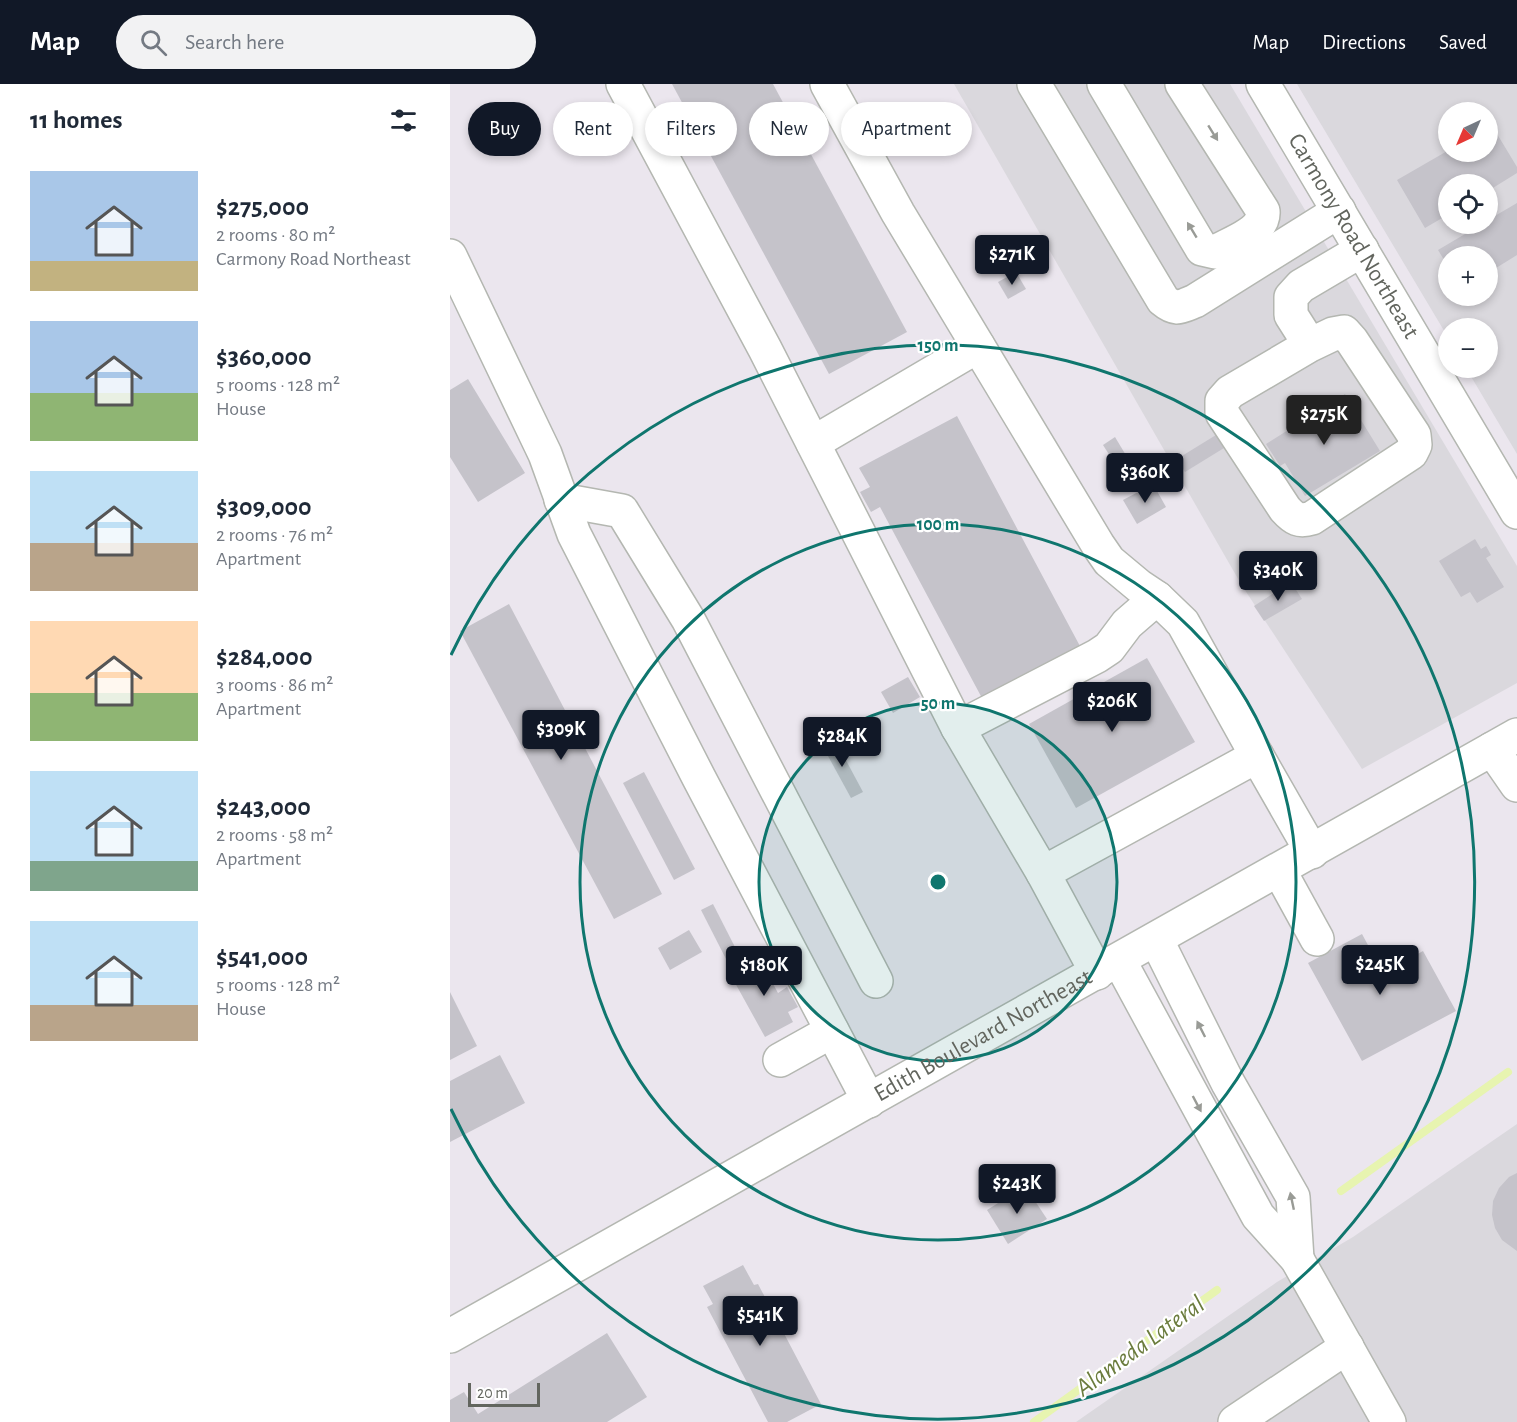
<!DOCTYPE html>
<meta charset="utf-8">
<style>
body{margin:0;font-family:"Alegreya Sans",sans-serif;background:#f2f2f3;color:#1f2937;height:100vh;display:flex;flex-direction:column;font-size:22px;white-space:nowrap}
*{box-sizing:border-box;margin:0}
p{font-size:20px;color:#747a83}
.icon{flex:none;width:33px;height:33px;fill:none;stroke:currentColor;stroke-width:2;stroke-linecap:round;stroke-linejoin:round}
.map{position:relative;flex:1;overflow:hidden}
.details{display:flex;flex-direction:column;background:#fff;width:450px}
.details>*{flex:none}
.guide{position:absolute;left:18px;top:18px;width:570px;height:54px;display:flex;gap:12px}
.needle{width:39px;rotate:224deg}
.fabs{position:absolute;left:988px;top:18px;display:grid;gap:12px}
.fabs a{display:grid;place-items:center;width:60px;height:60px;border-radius:50%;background:#fff;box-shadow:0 3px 9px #0003;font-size:30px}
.scale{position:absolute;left:18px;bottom:15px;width:72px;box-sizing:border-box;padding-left:6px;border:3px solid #62655e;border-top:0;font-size:16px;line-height:21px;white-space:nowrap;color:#62655e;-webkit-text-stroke:4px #fff;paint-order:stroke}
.price{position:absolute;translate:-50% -51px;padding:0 14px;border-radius:6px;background:#111827;color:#fff;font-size:20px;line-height:39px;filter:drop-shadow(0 2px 3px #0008)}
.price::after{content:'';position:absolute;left:50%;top:36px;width:18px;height:14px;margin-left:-9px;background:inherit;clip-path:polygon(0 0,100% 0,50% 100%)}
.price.selected{background:#222;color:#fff}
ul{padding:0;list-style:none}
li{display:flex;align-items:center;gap:18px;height:150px;padding:0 30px}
li span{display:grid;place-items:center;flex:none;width:168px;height:120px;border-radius:0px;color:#555}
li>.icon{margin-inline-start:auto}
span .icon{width:72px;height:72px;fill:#fffc;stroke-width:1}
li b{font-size:26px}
h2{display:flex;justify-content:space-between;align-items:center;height:72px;padding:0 30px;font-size:26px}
.tag{padding:0 21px;border-radius:27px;background:#fff;box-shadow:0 3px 9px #0003;font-size:21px;line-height:54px}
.tag.selected{background:#111827;color:#fff}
header{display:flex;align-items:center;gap:36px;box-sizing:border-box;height:84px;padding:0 30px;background:#111827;color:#fff}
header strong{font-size:28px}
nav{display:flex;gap:33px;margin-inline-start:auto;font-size:21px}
.search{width:420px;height:54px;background:#f2f2f3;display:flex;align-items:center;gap:15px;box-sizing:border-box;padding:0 21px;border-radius:33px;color:#747a83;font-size:22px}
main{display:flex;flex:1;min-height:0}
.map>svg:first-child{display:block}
.industrial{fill:#dad8dd;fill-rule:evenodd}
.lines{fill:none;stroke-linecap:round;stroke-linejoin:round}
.stream{stroke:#e7f4b0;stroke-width:8}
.building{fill:#c5c3ca}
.minor-casing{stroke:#b4b7b1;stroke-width:36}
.minor{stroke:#fff;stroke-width:33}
.oneway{fill:#999b96}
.ring{fill:none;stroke:#0f766e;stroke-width:3}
.labels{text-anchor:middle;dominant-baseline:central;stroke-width:4.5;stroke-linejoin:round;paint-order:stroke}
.street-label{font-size:24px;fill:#62655e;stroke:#fff}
.water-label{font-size:26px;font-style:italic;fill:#6b7c3d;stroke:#fff}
.centre{fill:#0f766e;stroke:#fff;stroke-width:3}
.ring-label{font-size:18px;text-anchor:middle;font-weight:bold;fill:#0f766e;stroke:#fff;stroke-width:4.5;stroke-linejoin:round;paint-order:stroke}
</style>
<header>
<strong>Map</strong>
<div class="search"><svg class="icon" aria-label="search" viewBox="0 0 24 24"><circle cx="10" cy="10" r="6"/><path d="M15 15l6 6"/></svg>Search here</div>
<nav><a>Map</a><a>Directions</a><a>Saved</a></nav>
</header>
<main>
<section class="details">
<h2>11 homes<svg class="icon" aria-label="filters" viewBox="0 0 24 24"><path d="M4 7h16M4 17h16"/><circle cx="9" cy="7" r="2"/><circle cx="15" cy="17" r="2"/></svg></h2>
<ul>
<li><span style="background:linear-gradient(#a9c7e8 75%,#c2b280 0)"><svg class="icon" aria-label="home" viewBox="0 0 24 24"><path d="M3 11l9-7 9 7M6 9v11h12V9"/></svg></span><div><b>$275,000</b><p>2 rooms · 80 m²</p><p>Carmony Road Northeast</p></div></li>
<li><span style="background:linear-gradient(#a9c7e8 60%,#8fb573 0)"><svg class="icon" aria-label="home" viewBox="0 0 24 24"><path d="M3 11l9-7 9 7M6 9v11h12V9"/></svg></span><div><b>$360,000</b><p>5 rooms · 128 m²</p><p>House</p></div></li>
<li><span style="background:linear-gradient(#bfe0f5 60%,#b9a48a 0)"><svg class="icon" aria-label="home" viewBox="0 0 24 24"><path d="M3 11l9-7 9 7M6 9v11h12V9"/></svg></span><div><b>$309,000</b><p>2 rooms · 76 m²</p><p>Apartment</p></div></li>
<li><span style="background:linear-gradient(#ffd9b3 60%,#8fb573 0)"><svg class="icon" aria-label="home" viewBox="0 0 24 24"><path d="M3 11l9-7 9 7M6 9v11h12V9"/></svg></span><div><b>$284,000</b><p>3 rooms · 86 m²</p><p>Apartment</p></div></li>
<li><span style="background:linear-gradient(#bfe0f5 75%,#7fa58c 0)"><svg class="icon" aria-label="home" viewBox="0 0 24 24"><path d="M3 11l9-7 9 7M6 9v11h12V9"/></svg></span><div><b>$243,000</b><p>2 rooms · 58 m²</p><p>Apartment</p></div></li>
<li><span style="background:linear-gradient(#bfe0f5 70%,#b9a48a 0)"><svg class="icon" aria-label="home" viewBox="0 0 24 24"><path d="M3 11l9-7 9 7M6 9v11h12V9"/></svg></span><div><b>$541,000</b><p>5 rooms · 128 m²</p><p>House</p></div></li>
</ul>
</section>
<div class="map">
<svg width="1067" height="1338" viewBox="0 0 1067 1338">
<rect width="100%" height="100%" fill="#ebe6ee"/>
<g class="industrial">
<polygon points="504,0 780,0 1067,482 1067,599 912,685 791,500"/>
<path d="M 847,0 L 1067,0 L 1067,370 L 1016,284 L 1038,284 L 1038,244 L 999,244 L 999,255 ZM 999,28 L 1038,28 L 1038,68 L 999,68 ZM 999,100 L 1038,100 L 1038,140 L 999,140 ZM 999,172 L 1038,172 L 1038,212 L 999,212 Z"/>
<polygon points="1067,1040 1067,1338 626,1338 827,1198 903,1153"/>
</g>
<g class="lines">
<g class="stream">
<polyline points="891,1107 1058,988"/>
<polyline points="584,1338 767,1206"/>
</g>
</g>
<g class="building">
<polygon points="222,0 323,0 457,248 379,290"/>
<polygon points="1041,40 1067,83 1067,89 1038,107 1038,100 999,100 999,130 975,144 947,96 999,66 999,68 1038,68 1038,42"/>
<polygon points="1067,119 1067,171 1038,189 1038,172 999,172 999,184 988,166 1032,140 1038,140 1038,136"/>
<polygon points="566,188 576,205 558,215 548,198"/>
<polygon points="18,295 75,389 28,418 0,373 0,306"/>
<polygon points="895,310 930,367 855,412 835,379 830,382 816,360"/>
<polygon points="507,332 631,564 533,616 430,423 421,428 410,408 420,403 409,384"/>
<polygon points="766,351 774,364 735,388 727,375"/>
<polygon points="665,353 677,373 665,380 653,361"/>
<polygon points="703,400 716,423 687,440 673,416"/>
<polygon points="1025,455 1031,465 1036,462 1041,471 1036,474 1054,503 1027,519 1020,508 1011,513 989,477"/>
<polygon points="841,498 852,515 814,537 804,522"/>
<polygon points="59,520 212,810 164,835 10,547"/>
<polygon points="697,574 745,658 626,724 579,640"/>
<polygon points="458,593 470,613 443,629 431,608"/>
<polygon points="384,654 413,708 401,714 372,661"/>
<polygon points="194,688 245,785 224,796 173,699"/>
<polygon points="263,820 288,869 276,875 251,826"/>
<polygon points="239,846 252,868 220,886 208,864"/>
<polygon points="912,850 933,889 973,867 1006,927 912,977 858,879"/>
<polygon points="308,872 328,909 337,903 348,923 338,928 343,938 315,953 279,888"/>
<polygon points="0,908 27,962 0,976"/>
<polygon points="50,971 75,1019 0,1058 0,997"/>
<polygon points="1067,1089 1067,1167 1052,1156 1045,1144 1042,1131 1043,1117 1049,1104 1059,1093"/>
<polygon points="575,1102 597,1135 558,1160 537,1126"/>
<polygon points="293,1181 304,1201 308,1200 371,1320 337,1338 318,1338 257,1223 263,1220 253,1202"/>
<polygon points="157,1249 197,1313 157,1338 0,1338 0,1316 14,1308 28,1330"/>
</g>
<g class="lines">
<g class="minor-casing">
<g id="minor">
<polyline points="173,0 315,265 508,644 593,789"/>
<polyline points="377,0 448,129 648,461 659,477 689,502 707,514 733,539 807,672"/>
<path d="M 584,0 L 713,216 C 726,227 730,223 745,217 L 889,127"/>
<path d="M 654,0 L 752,165 L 765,168 C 781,159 815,148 813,127 L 732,0"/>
<path id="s1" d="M 813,0 L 1067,428"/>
<polyline points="0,172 95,370 124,450 249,694 419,1017"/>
<path d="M 860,261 L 883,250 L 894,248 L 902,257 L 964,351 L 965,361 L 961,369 L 862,434 C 849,438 844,435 835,425 L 772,329 L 772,317 L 780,308 L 860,261 L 841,231 L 841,213 L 851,202 L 912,166"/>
<polyline points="363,359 528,262"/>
<polyline points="111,416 172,427 238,535 426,897"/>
<polyline points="508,644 647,572 659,564 677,540 707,514"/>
<polyline points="1042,665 1067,701"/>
<polyline points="829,786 867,855"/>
<polyline points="706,855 778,999 843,1113 847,1175"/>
<polyline points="669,876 808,1132 847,1175 939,1338"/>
<polyline points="647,889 593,789 807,672 862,768"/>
<polyline points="330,976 382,947"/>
<path id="s2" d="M 0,1252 L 1067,651"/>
<polyline points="785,1338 897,1263"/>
</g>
</g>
<use href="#minor" class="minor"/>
</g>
<defs><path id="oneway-solid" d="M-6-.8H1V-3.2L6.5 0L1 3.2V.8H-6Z" transform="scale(1.5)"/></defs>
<g class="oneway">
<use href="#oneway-solid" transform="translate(763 49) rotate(58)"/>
<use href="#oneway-solid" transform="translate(742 146) rotate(-121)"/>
<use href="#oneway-solid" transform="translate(751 945) rotate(-117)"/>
<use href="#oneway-solid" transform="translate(747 1020) rotate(62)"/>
<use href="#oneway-solid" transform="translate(842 1117) rotate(-102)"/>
</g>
<circle cx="488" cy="798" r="179" fill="#0f766e" fill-opacity=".12"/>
<g class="ring">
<circle cx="488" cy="798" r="179"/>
<circle cx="488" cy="798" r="358"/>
<path d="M1 571A537 537 0 1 1 1 1025"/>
</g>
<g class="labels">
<g class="street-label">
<text stroke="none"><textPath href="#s1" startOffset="177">Carmony Road Northeast</textPath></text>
<text stroke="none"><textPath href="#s2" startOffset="612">Edith Boulevard Northeast</textPath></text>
</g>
<g class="water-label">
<text transform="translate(690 1262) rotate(-36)">Alameda Lateral</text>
</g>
</g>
<circle cx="488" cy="798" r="9" class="centre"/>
<g class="ring-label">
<text x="488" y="267">150 m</text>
<text x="488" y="446">100 m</text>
<text x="488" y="625">50 m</text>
</g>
</svg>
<div class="fabs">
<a><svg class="needle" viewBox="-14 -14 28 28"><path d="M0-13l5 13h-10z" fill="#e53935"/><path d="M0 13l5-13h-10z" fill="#747a83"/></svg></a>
<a><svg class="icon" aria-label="locate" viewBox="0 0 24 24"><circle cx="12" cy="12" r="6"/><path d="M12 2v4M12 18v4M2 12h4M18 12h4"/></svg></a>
<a>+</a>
<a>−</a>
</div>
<div class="scale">20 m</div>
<b class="price" style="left:562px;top:202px">$271K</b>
<b class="price selected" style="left:874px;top:362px">$275K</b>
<b class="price" style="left:695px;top:420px">$360K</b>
<b class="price" style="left:828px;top:518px">$340K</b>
<b class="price" style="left:662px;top:649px">$206K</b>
<b class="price" style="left:111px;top:677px">$309K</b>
<b class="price" style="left:392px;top:684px">$284K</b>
<b class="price" style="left:930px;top:912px">$245K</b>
<b class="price" style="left:314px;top:913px">$180K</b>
<b class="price" style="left:567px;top:1131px">$243K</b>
<b class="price" style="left:310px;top:1263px">$541K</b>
<div class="guide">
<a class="tag selected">Buy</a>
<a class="tag">Rent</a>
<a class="tag">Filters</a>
<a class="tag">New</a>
<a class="tag">Apartment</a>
</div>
</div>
</main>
